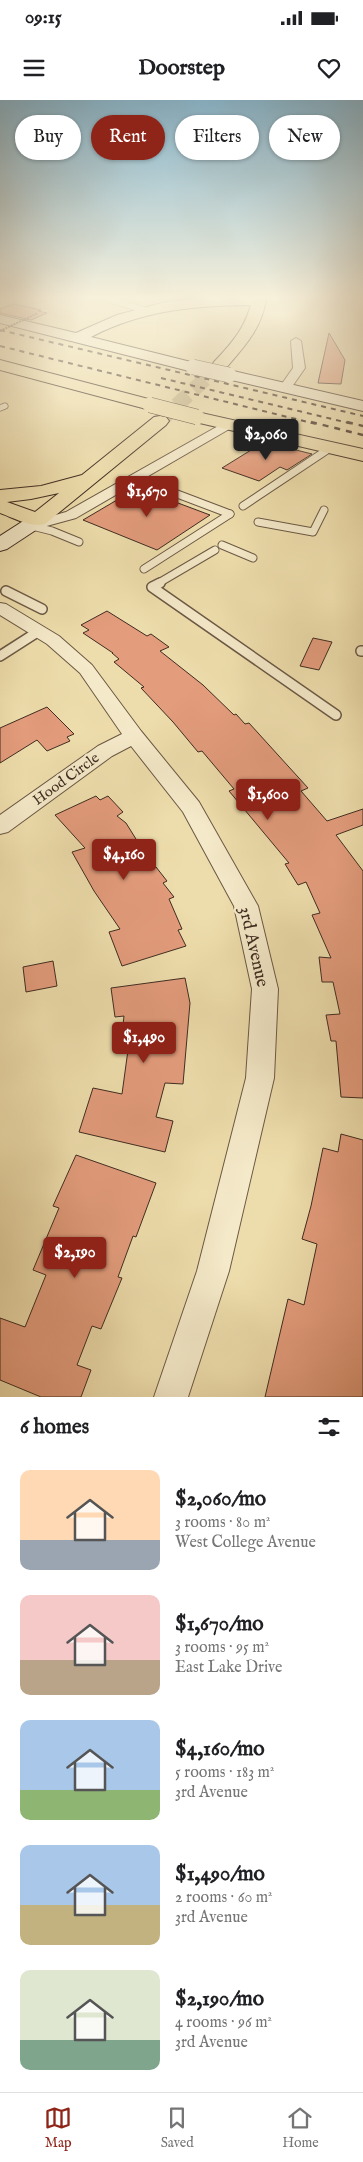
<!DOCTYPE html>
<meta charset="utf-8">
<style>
body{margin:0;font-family:"IM FELL English",serif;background:#f6f6f6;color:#202124;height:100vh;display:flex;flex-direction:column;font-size:19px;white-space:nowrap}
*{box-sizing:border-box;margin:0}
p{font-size:16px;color:#757577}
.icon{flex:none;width:28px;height:28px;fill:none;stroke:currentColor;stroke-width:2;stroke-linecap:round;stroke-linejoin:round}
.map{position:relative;height:1297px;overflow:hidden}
.sheet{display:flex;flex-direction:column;background:#fff;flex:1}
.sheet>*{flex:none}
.banner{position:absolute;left:15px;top:15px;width:334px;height:45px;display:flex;gap:10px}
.price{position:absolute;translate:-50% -42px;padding:0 11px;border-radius:5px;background:#8f2418;color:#fff;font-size:16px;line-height:32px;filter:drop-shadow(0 1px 2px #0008)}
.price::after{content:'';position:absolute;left:50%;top:30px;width:15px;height:11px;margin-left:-8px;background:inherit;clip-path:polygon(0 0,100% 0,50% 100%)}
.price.on{background:#222;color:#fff}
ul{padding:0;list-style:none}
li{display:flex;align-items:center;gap:15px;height:125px;padding:0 20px}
li span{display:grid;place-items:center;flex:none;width:140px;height:100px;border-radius:10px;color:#555}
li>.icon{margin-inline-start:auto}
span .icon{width:60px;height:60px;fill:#fffc;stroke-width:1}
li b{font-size:21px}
h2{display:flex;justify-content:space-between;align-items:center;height:60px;padding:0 20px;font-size:21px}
.pill{padding:0 18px;border-radius:22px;background:#fff;box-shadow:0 1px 4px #0004;font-size:18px;line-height:45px}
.pill.on{background:#8f2418;color:#fff}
.status{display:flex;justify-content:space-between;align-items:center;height:35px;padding:0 25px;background:#fff;direction:ltr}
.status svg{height:14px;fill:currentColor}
header{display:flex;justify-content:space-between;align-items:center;height:65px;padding:0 20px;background:#fff;font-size:22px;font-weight:800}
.dock{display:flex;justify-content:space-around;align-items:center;height:70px;border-top:1px solid #e0e0e0;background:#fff;font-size:14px;color:#757577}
.dock a{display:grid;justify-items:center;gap:2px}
.dock .on{color:#8f2418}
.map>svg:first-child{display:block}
.building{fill:#e39c7c;stroke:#3f2c21}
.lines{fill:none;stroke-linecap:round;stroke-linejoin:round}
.primary-tunnel{stroke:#cbba90;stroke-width:15;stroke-dasharray:15 8;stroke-linecap:butt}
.lane-far2-casing{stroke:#6b5844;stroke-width:7}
.lane-far1-casing{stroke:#6b5844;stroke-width:9}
.lane-casing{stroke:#6b5844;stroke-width:12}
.street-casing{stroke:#6b5844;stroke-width:2}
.secondary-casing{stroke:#3f2c21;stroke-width:2}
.primary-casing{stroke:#3f2c21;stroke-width:2}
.lane-far2{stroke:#f4e9c9;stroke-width:5.5}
.lane-far1{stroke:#f4e9c9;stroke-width:7}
.lane{stroke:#f4e9c9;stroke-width:9}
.street{fill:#f4e9c9;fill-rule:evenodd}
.secondary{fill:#f4e9c9;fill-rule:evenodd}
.primary{fill:#eeddac;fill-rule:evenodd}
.rail-far1{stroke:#3f2c21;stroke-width:2;stroke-dasharray:5 5;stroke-linecap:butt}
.rail{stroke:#3f2c21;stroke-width:2.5;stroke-dasharray:6 6;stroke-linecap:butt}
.secondary-bridge-casing{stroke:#3f2c21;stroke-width:16;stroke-linecap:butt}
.primary-bridge-casing{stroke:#3f2c21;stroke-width:16;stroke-linecap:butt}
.path-bridge{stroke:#3f2c21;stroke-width:2;stroke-dasharray:2 1;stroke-linecap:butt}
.secondary-bridge{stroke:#f4e9c9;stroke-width:15}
.primary-bridge{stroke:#eeddac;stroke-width:15}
.labels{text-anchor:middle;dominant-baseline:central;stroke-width:4.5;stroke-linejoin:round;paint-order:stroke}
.street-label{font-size:15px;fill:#3f2c21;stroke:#f4e9c9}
.near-street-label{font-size:18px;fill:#3f2c21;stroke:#f4e9c9}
</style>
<div class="status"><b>09:15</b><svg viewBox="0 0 49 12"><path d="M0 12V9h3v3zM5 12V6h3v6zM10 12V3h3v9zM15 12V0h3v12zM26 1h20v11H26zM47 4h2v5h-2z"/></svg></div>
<header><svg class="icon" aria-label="menu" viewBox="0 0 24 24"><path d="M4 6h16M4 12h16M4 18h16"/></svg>Doorstep<svg class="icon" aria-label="heart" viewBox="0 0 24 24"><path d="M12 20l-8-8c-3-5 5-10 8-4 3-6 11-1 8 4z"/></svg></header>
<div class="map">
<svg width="363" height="1297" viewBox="0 0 363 1297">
<rect width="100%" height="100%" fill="#eeddac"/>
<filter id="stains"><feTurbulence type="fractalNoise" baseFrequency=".004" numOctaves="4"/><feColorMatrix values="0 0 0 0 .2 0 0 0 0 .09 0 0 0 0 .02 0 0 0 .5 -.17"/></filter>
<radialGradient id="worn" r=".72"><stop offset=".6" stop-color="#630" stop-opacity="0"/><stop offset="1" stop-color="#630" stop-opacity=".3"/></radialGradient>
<g class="building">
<polygon points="14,204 41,210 38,211 47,213 31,220 0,213 0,209"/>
<polygon points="329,233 345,260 341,284 318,283"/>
<polygon points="264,342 312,354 287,370 280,367 259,381 222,368"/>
<polygon points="139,387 164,396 162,397 210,415 157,450 83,420"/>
<polygon points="107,511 147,536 151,534 169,547 160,551 203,585 234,615 236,614 245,624 249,623 308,688 301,691 327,721 363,709 363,725 336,735 363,771 363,998 341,997 336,941 331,941 326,915 340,914 333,882 322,882 319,857 331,858 312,815 320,813 306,782 298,785 285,764 289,763 229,691 234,689 202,651 198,652 173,622 141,588 144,587 114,562 119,559 112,553 113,553 83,533 89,530 81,525"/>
<polygon points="313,538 332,542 319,570 300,566"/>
<polygon points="47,607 74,634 67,637 70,641 47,651 37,640 0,663 0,628"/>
<polygon points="96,696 100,700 108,696 123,712 117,716 126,723 154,768 156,767 167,781 163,783 174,797 169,799 182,829 178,830 186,846 122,866 109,832 120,829 94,791 72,752 85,748 55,715"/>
<polygon points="53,861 57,886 26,892 23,867"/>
<polygon points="185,878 190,903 183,984 165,983 156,1017 173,1021 165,1052 79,1032 93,988 122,994 128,950 120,950 124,916 115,917 111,888"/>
<polygon points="341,1034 363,1040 363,1297 265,1297 288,1199 304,1205 317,1144 302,1139 311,1106 323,1048 338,1052"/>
<polygon points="76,1055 156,1083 136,1137 133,1136 118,1177 122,1178 101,1229 92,1226 77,1265 91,1270 81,1297 41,1297 0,1280 0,1218 25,1227 46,1175 33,1170 59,1108 53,1106"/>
</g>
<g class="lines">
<polyline class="primary-tunnel" points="160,321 220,265"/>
<g class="lane-far2-casing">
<g id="lane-far2">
<polyline points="111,200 144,210"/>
<polyline points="9,201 14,198"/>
<polyline points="0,308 5,306"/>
</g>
</g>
<g class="lane-far1-casing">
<g id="lane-far1">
<polyline points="135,378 230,414"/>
<polyline points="243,406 330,348"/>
<polyline points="258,422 313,432 324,410"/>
<polyline points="32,426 52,431 79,442"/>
<polyline points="222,445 253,458"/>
<polyline points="144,469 230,414"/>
<polyline points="157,484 215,450"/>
</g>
</g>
<g class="lane-casing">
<g id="lane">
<polyline points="160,483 152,487 336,615"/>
<polyline points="6,491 42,509"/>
<polyline points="361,551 363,551"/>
<polyline points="0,556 39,531"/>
</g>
</g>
<g class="street-casing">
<g id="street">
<polygon points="296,238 301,241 305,268 289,291 285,292 279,288 293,268 291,241"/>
<polygon points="227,321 231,322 233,325 231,328 76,418 32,430 27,429 25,426 27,423 66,412"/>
<polygon points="0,503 6,504 59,536 92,565 141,631 199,702 258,806 278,889 274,978 229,1171 188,1297 154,1297 197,1171 246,978 252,889 234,806 183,712 131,646 112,656 8,732 0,734 0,715 98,646 122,634 80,573 47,544 0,515"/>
</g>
</g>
<g class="secondary-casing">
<g id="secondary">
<path d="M 264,198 L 266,201 L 264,204 L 259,205 C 200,205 144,209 91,237 L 199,264 L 201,267 L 199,270 L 193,272 L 0,223 L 0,215 L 76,233 L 117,215 L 166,202 L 198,198 Z"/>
<polygon points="229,270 363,301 363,311 223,278 221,275 223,272"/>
<polygon points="38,414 45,416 48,420 45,424 7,449 0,451 0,436 31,416"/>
</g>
</g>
<g class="primary-casing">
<g id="primary">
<path d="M 252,198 L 266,198 C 263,227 244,247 226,268 L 214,268 L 212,265 L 214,262 C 232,243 248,225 252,198 Z"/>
<polygon points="0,260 156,301 158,305 156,309 150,310 0,270"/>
<polygon points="197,312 363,349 363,361 191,321 188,317 191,313"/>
<path d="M 160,316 L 166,317 L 169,321 L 166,325 L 45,424 C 31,428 14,418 0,413 L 0,390 L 41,386 L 82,375 L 154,317 ZM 59,393 L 35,412 L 7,402 L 31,399 Z"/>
</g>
</g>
<use href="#lane-far2" class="lane-far2"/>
<use href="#lane-far1" class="lane-far1"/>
<use href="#lane" class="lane"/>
<use href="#street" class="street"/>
<use href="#secondary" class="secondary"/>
<use href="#primary" class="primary"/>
<g class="rail-far1">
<polyline points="0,230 363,316"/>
<polyline points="0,246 316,324"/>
<polyline points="161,278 353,324"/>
</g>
<g class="rail">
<polyline points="311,322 363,335"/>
<polyline points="347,322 363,326"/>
</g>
<g class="secondary-bridge-casing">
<polyline id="secondary-bridge" points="193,267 229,275"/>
</g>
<g class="primary-bridge-casing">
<polyline id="primary-bridge" points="150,305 197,317"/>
</g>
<polyline class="path-bridge" points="0,231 38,213"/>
<use href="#secondary-bridge" class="secondary-bridge"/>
<use href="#primary-bridge" class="primary-bridge"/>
</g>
<linearGradient id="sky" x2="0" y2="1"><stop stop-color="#88b7cf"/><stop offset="0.52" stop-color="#f7f0da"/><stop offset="1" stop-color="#f7f0da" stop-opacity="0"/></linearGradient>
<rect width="363" height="380" fill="url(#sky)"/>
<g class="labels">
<g class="street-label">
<text transform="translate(66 679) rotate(-36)">Hood Circle</text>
</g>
<g class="near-street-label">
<text transform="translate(253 847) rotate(77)">3rd Avenue</text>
</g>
</g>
<rect width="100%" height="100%" filter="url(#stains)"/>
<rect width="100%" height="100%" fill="url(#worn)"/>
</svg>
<b class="price on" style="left:266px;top:361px">$2,060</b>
<b class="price" style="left:147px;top:418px">$1,670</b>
<b class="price" style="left:268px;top:721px">$1,600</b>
<b class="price" style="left:124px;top:781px">$4,160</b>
<b class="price" style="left:144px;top:964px">$1,490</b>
<b class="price" style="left:75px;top:1179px">$2,190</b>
<div class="banner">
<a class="pill">Buy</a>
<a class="pill on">Rent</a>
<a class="pill">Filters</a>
<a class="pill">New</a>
</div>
</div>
<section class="sheet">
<h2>6 homes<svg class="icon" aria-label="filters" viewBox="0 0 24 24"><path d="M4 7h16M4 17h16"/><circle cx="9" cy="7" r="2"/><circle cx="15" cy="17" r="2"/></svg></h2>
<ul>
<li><span style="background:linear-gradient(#ffd9b3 70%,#9aa5b1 0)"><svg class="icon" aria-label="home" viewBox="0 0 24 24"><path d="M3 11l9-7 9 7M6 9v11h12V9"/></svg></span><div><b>$2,060/mo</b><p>3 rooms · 80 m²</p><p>West College Avenue</p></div></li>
<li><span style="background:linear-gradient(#f6c9c9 65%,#b9a48a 0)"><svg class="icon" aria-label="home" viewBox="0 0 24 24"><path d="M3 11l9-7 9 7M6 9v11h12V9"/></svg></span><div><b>$1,670/mo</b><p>3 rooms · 95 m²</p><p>East Lake Drive</p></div></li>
<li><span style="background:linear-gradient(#a9c7e8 70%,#8fb573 0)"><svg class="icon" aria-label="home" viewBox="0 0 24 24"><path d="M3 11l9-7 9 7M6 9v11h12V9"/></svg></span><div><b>$4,160/mo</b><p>5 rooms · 183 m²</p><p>3rd Avenue</p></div></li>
<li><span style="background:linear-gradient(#a9c7e8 60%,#c2b280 0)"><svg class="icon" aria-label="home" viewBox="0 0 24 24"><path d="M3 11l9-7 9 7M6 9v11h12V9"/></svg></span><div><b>$1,490/mo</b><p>2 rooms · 60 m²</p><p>3rd Avenue</p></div></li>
<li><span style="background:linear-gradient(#dfe7d0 70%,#7fa58c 0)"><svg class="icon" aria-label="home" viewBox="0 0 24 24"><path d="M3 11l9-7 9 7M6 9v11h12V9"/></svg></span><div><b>$2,190/mo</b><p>4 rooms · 96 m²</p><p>3rd Avenue</p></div></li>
</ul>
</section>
<nav class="dock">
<a class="on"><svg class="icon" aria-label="map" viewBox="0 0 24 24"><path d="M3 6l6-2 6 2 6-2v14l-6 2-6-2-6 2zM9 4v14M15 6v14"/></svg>Map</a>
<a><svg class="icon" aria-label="saved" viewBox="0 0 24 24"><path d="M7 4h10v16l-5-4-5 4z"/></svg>Saved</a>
<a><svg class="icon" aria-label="home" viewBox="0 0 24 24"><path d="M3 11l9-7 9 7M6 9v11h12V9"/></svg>Home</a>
</nav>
